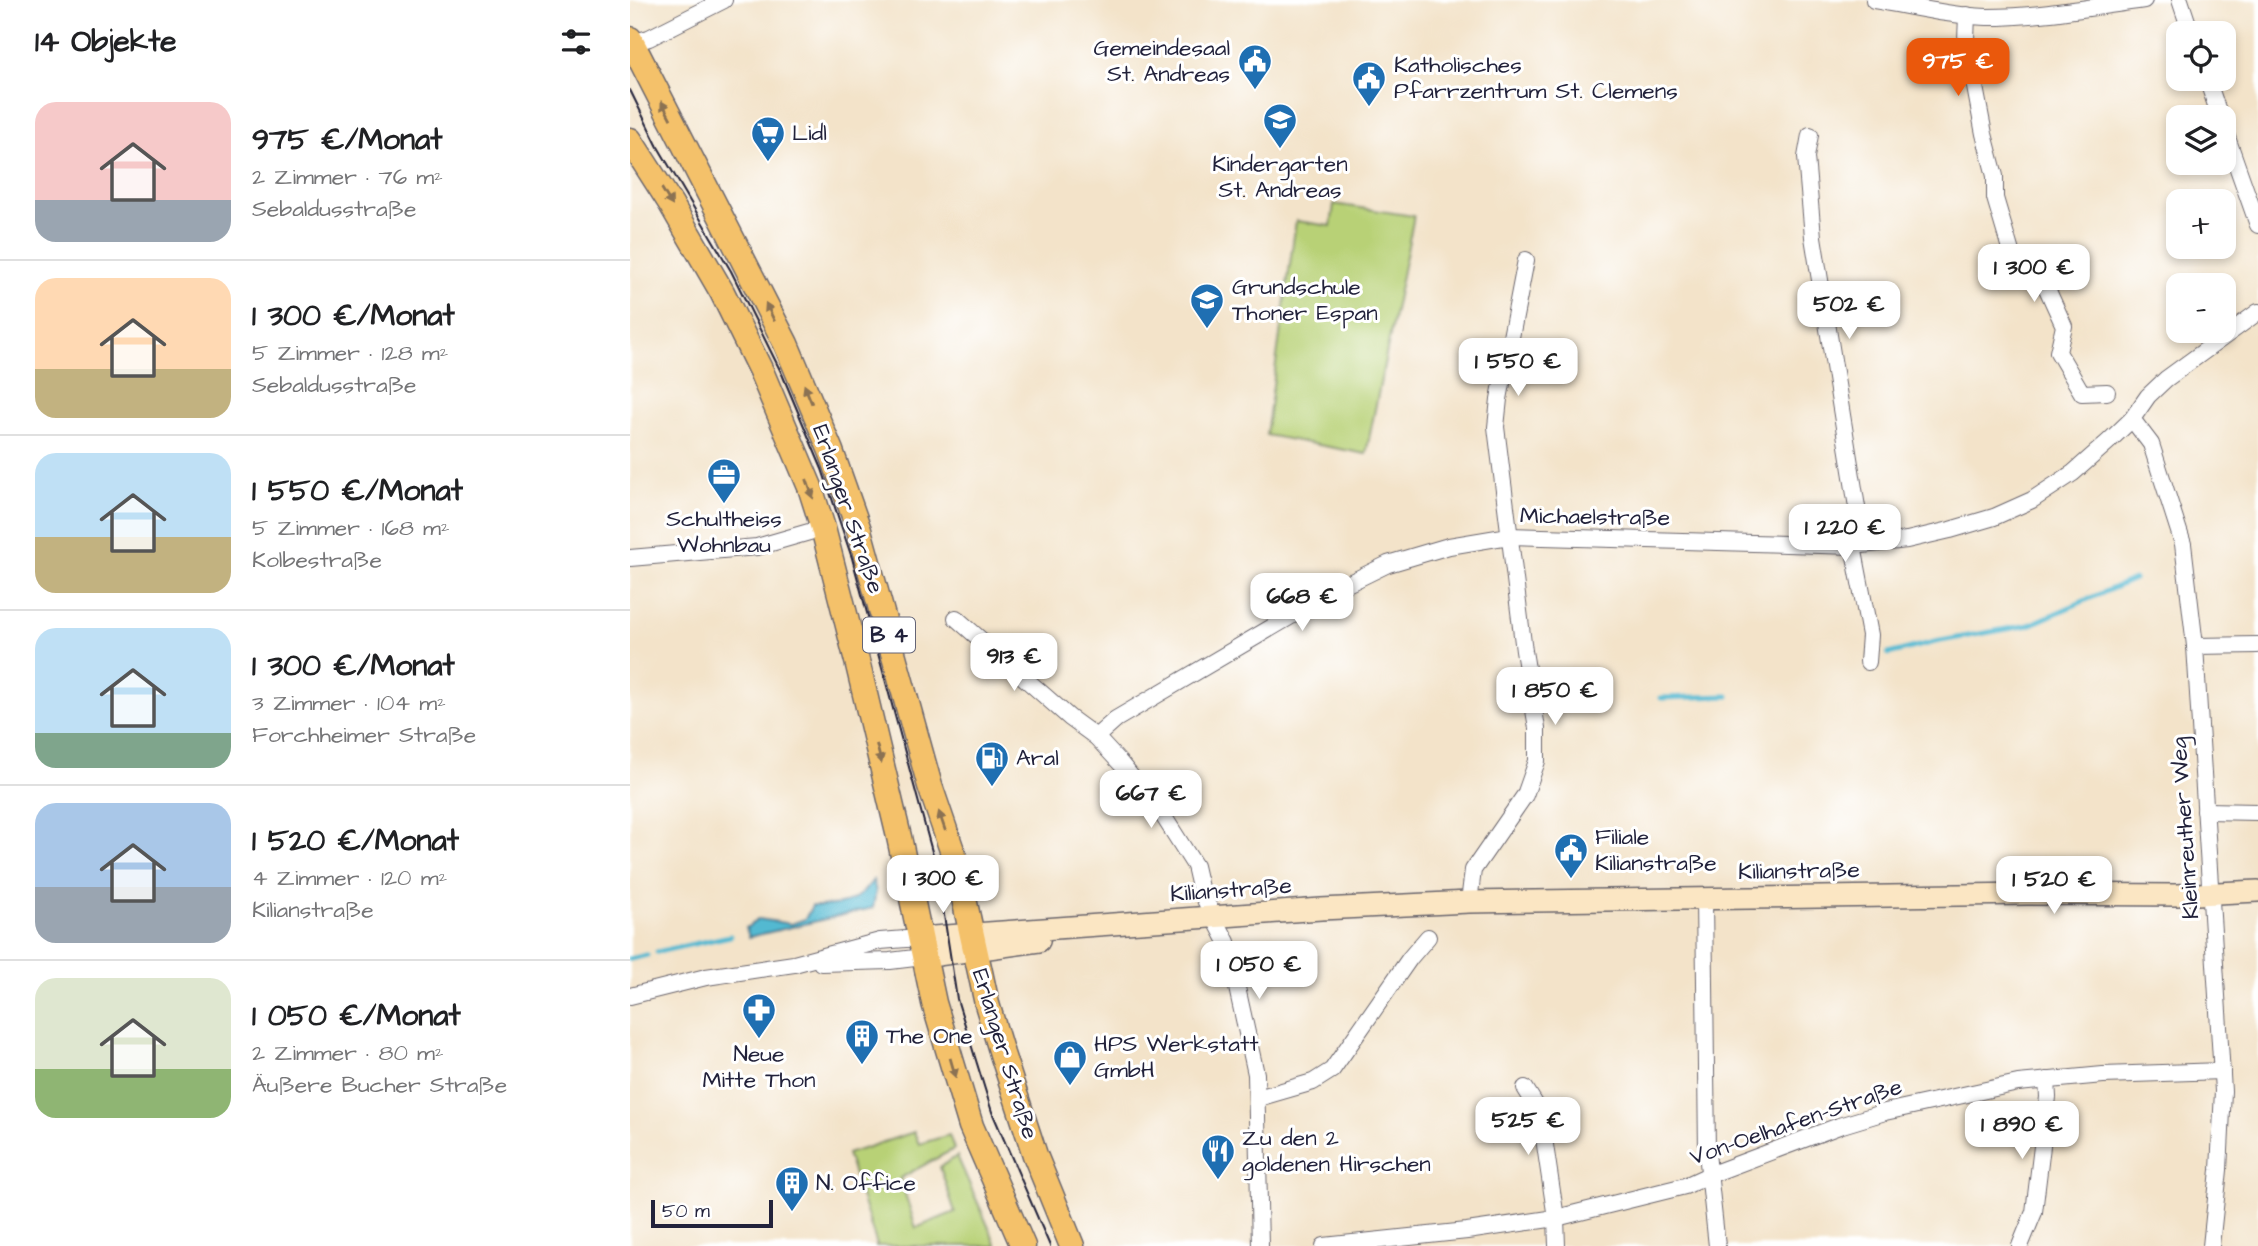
<!DOCTYPE html>
<html lang="de">
<meta charset="utf-8">
<style>
body{margin:0;font-family:"Architects Daughter",sans-serif;background:#f6f6f6;color:#202124;height:100vh;display:flex;flex-direction:column;font-size:26px;white-space:nowrap}
*{box-sizing:border-box;margin:0}
p{font-size:23px;color:#757577}
.icon{flex:none;width:38px;height:38px;fill:none;stroke:currentColor;stroke-width:2;stroke-linecap:round;stroke-linejoin:round}
.map{position:relative;flex:1;overflow:hidden}
.details{display:flex;flex-direction:column;background:#fff;width:630px}
.details>*{flex:none}
.tools{position:absolute;left:1536px;top:21px;display:grid;gap:14px}
.tools a{display:grid;place-items:center;width:70px;height:70px;border-radius:14px;background:#fff;box-shadow:0 4px 10px #0003;font-size:35px}
.scale{position:absolute;left:21px;bottom:18px;width:122px;box-sizing:border-box;padding-left:7px;border:4px solid #22223b;border-top:0;font-size:19px;line-height:24px;white-space:nowrap;color:#22223b;-webkit-text-stroke:5px #fff;paint-order:stroke}
.price{position:absolute;translate:-50% -60px;padding:0 16px;border-radius:14px;background:#fff;color:#222;font-size:23px;line-height:46px;filter:drop-shadow(0 2px 4px #0008)}
.price::after{content:'';position:absolute;left:50%;top:42px;width:21px;height:16px;margin-left:-10px;background:inherit;clip-path:polygon(0 0,100% 0,50% 100%)}
.price.active{background:#ea580c;color:#fff}
ul{padding:0;list-style:none}
li{display:flex;align-items:center;gap:21px;height:175px;padding:0 35px}
li+li{border-top:2px solid #e0e0e0}
li span{display:grid;place-items:center;flex:none;width:196px;height:140px;border-radius:21px;color:#555}
li>.icon{margin-inline-start:auto}
span .icon{width:84px;height:84px;fill:#fffc;stroke-width:1}
li b{font-size:30px}
h2{display:flex;justify-content:space-between;align-items:center;height:84px;padding:0 35px;font-size:30px}
main{display:flex;flex:1;min-height:0}
.map>svg:first-child{display:block}
.green{fill:#b8d176;stroke:#6d7a58;stroke-width:2}
.water{fill:#53b9d1;stroke:#3a6e86;stroke-width:2}
.lines{fill:none;stroke-linecap:round;stroke-linejoin:round}
.stream{stroke:#53b9d1;stroke-width:5}
.street-casing{stroke:#6b666d;stroke-width:18}
.secondary-casing{stroke:#6b666d;stroke-width:24}
.primary-casing{stroke:#6b666d;stroke-width:27}
.street{stroke:#fff;stroke-width:16}
.secondary{stroke:#fbe6c3;stroke-width:21}
.primary{stroke:#f4c16a;stroke-width:24}
.tram{stroke:#22223b;stroke-width:2}
.oneway{fill:#8b7252}
.labels{text-anchor:middle;dominant-baseline:central;stroke-width:6;stroke-linejoin:round;paint-order:stroke}
.shield{fill:#fff;stroke:#646476;stroke-width:2}
.shield-label{font-size:21px;font-weight:bold;fill:#22223b}
.poi-label{font-size:23px;fill:#22223b;stroke:#fff;text-anchor:start}
.street-label{font-size:23px;fill:#22223b;stroke:#fff}
</style>
<main>
<section class="details">
<h2>14 Objekte<svg class="icon" aria-label="filters" viewBox="0 0 24 24"><path d="M4 7h16M4 17h16"/><circle cx="9" cy="7" r="2"/><circle cx="15" cy="17" r="2"/></svg></h2>
<ul>
<li><span style="background:linear-gradient(#f6c9c9 70%,#9aa5b1 0)"><svg class="icon" aria-label="home" viewBox="0 0 24 24"><path d="M3 11l9-7 9 7M6 9v11h12V9"/></svg></span><div><b>975 €/Monat</b><p>2 Zimmer · 76 m²</p><p>Sebaldusstraße</p></div></li>
<li><span style="background:linear-gradient(#ffd9b3 65%,#c2b280 0)"><svg class="icon" aria-label="home" viewBox="0 0 24 24"><path d="M3 11l9-7 9 7M6 9v11h12V9"/></svg></span><div><b>1 300 €/Monat</b><p>5 Zimmer · 128 m²</p><p>Sebaldusstraße</p></div></li>
<li><span style="background:linear-gradient(#bfe0f5 60%,#c2b280 0)"><svg class="icon" aria-label="home" viewBox="0 0 24 24"><path d="M3 11l9-7 9 7M6 9v11h12V9"/></svg></span><div><b>1 550 €/Monat</b><p>5 Zimmer · 168 m²</p><p>Kolbestraße</p></div></li>
<li><span style="background:linear-gradient(#bfe0f5 75%,#7fa58c 0)"><svg class="icon" aria-label="home" viewBox="0 0 24 24"><path d="M3 11l9-7 9 7M6 9v11h12V9"/></svg></span><div><b>1 300 €/Monat</b><p>3 Zimmer · 104 m²</p><p>Forchheimer Straße</p></div></li>
<li><span style="background:linear-gradient(#a9c7e8 60%,#9aa5b1 0)"><svg class="icon" aria-label="home" viewBox="0 0 24 24"><path d="M3 11l9-7 9 7M6 9v11h12V9"/></svg></span><div><b>1 520 €/Monat</b><p>4 Zimmer · 120 m²</p><p>Kilianstraße</p></div></li>
<li><span style="background:linear-gradient(#dfe7d0 65%,#8fb573 0)"><svg class="icon" aria-label="home" viewBox="0 0 24 24"><path d="M3 11l9-7 9 7M6 9v11h12V9"/></svg></span><div><b>1 050 €/Monat</b><p>2 Zimmer · 80 m²</p><p>Äußere Bucher Straße</p></div></li>
</ul>
</section>
<div class="map">
<svg width="1628" height="1246" viewBox="0 0 1628 1246">
<rect width="100%" height="100%" fill="#fff"/>
<filter id="ink" filterUnits="userSpaceOnUse"><feTurbulence type="fractalNoise" baseFrequency=".0143" numOctaves="2"/><feDisplacementMap in="SourceGraphic" scale="14" xChannelSelector="R" yChannelSelector="G"/><feConvolveMatrix kernelMatrix="1 2 1 2 8 2 1 2 1" color-interpolation-filters="sRGB"/></filter>
<filter id="wash" filterUnits="userSpaceOnUse"><feTurbulence type="fractalNoise" baseFrequency=".00686" numOctaves="4" result="noise"/><feDisplacementMap in="SourceGraphic" scale="28" xChannelSelector="R" yChannelSelector="G"/><feGaussianBlur stdDeviation="1.57" result="paint"/><feColorMatrix in="noise" values="0 0 0 0 0 0 0 0 0 0 0 0 0 0 0 0 0 1.4 0 .05"/><feComposite in="paint" operator="in"/></filter>
<g filter="url(#wash)">
<rect width="100%" height="100%" fill="#f3e3c9"/>
<g class="green">
<polygon points="704,204 784,216 736,454 636,435 666,221 701,226"/>
<polygon points="284,1132 289,1144 319,1135 324,1149 270,1178 286,1228 325,1212 310,1167 327,1156 367,1246 245,1246 247,1245 217,1154"/>
</g>
<path class="water" d="M 243,880 L 246,891 L 243,908 L 119,937 L 116,928 L 129,919 L 161,924 L 175,919 L 182,906 C 211,906 225,905 243,880 Z"/>
<g class="lines">
<g class="stream">
<polyline points="1258,654 1305,642 1399,625 1504,579"/>
<polyline points="1031,698 1098,696"/>
<polyline points="27,952 100,936"/>
<polyline points="0,959 17,955"/>
</g>
</g>
</g>
<g filter="url(#ink)">
<g class="lines">
<g class="street-casing">
<g id="street">
<path d="M 1244,0 C 1281,6 1319,16 1357,17 C 1409,17 1462,7 1514,0"/>
<polyline points="1550,0 1561,33"/>
<polyline points="1337,15 1336,40 1354,134 1365,176 1365,198 1386,269 1409,271 1434,326 1428,352 1452,393 1477,392"/>
<polyline points="2,43 19,38 94,0"/>
<polyline points="1577,79 1590,117"/>
<polyline points="1594,129 1628,225"/>
<polyline points="1180,135 1176,157 1183,237 1233,544"/>
<polyline points="1502,419 1521,444 1553,544 1565,646 1593,1091 1589,1170 1581,1246"/>
<polyline points="1223,546 1240,635 1238,662"/>
<polyline points="0,558 127,547 193,528"/>
<polyline points="326,618 440,718 466,737 491,764 534,817 565,866 571,892 597,942 626,1074 630,1246"/>
<polyline points="1565,646 1628,645"/>
<polyline points="466,737 486,719 707,589 758,564 819,546 879,536 1223,546 1277,540 1320,530 1364,517 1402,500 1443,473 1478,442 1502,419 1518,396 1536,379 1628,312"/>
<polyline points="1575,811 1628,812"/>
<polyline points="1074,898 1077,1153 1087,1246"/>
<polyline points="839,902 843,870 895,795 907,761 907,728 894,651 866,427 869,399 896,260"/>
<polyline points="191,963 260,961 293,957"/>
<polyline points="0,996 76,977 164,964 250,941 289,938"/>
<polyline points="895,1088 910,1112 926,1218 927,1246"/>
<polyline points="628,1098 683,1082 702,1070 780,958 798,937"/>
<polyline points="694,1246 837,1231 926,1218 1055,1186 1079,1175 1209,1126 1255,1112 1388,1083 1473,1075 1592,1071"/>
<polyline points="1390,1246 1404,1212 1418,1097 1417,1080"/>
</g>
</g>
<g class="secondary-casing">
<g id="secondary">
<polyline points="289,938 691,909 839,902 1397,894 1547,895 1628,891"/>
<polyline points="293,957 409,941"/>
</g>
</g>
<g class="primary-casing">
<g id="primary">
<polyline points="0,39 156,344 201,451 229,530 300,786 326,862 357,1004 372,1054 405,1155 442,1246"/>
<polyline points="0,140 41,204 92,292 131,371 180,487 193,528 228,665 269,837 304,1003 341,1126 393,1246"/>
</g>
</g>
<use href="#street" class="street"/>
<use href="#secondary" class="secondary"/>
<use href="#primary" class="primary"/>
<polyline class="tram" points="0,90 28,147 101,271 152,374 192,469 222,558 307,870 327,999 362,1112 420,1246"/>
</g>
<defs><path id="oneway-solid" d="M-6-.8H1V-3.2L6.5 0L1 3.2V.8H-6Z" transform="scale(1.75)"/></defs>
<g class="oneway">
<use href="#oneway-solid" transform="translate(36 110) rotate(-118)"/>
<use href="#oneway-solid" transform="translate(37 197) rotate(58)"/>
<use href="#oneway-solid" transform="translate(140 312) rotate(-116)"/>
<use href="#oneway-solid" transform="translate(178 394) rotate(-112)"/>
<use href="#oneway-solid" transform="translate(180 489) rotate(71)"/>
<use href="#oneway-solid" transform="translate(249 754) rotate(76)"/>
<use href="#oneway-solid" transform="translate(312 821) rotate(-109)"/>
<use href="#oneway-solid" transform="translate(323 1068) rotate(74)"/>
</g>
</g>
<defs>
<g id="civic-pin" transform="scale(1.75)"><path d="M0 17L-7.5 6A9.5 9.5 0 1 1 7.5 6Z" fill="#1f6fb2" stroke="#fff"/><path d="M-.6-6.5H3V-4.5H.6V-3L4-1V1h2V6H-6V1h2V-1L-.6-3ZM-1.2 2.5V6h2.4V2.5Z" fill="#fff"/></g>
<g id="school-pin" transform="scale(1.75)"><path d="M0 17L-7.5 6A9.5 9.5 0 1 1 7.5 6Z" fill="#1f6fb2" stroke="#fff"/><path d="M0-5L7-2L0 1L-7-2ZM-4 1L0 2.5L4 1V4Q0 6-4 4Z" fill="#fff"/></g>
<g id="supermarket-pin" transform="scale(1.75)"><path d="M0 17L-7.5 6A9.5 9.5 0 1 1 7.5 6Z" fill="#1f6fb2" stroke="#fff"/><path d="M-6-5.5h2.5l.6 2H6L4.5 2H-2.5L-4.4-4H-6ZM-1.5 3.2a1.3 1.3 0 1 0 .1 0ZM3 3.2a1.3 1.3 0 1 0 .1 0Z" fill="#fff"/></g>
<g id="office-pin" transform="scale(1.75)"><path d="M0 17L-7.5 6A9.5 9.5 0 1 1 7.5 6Z" fill="#1f6fb2" stroke="#fff"/><path d="M-6-3h4V-5.5h4V-3h4V5H-6ZM-1-4.5V-3h2v-1.5ZM-6 0V1H6V0Z" fill="#fff"/></g>
<g id="fuel-pin" transform="scale(1.75)"><path d="M0 17L-7.5 6A9.5 9.5 0 1 1 7.5 6Z" fill="#1f6fb2" stroke="#fff"/><path d="M-5.5-6h7V0h2V4h1.3V-2.5L3-4.5l.8-.8L6-3V5H2.5V1h-1V6h-7ZM-4.2-4.7v3.2H.2V-4.7Z" fill="#fff"/></g>
<g id="pharmacy-pin" transform="scale(1.75)"><path d="M0 17L-7.5 6A9.5 9.5 0 1 1 7.5 6Z" fill="#1f6fb2" stroke="#fff"/><path d="M-2-6h4v4h4v4h-4v4h-4v-4h-4v-4h4Z" fill="#fff"/></g>
<g id="building-pin" transform="scale(1.75)"><path d="M0 17L-7.5 6A9.5 9.5 0 1 1 7.5 6Z" fill="#1f6fb2" stroke="#fff"/><path d="M-4-6H4V6H1V3H-1V6H-4ZM-2.5-4.3h1.7v1.8h-1.7ZM.8-4.3h1.7v1.8H.8ZM-2.5-1h1.7V.8h-1.7ZM.8-1h1.7V.8H.8Z" fill="#fff"/></g>
<g id="shop-pin" transform="scale(1.75)"><path d="M0 17L-7.5 6A9.5 9.5 0 1 1 7.5 6Z" fill="#1f6fb2" stroke="#fff"/><path d="M-5-2.5h2.3a2.7 3.5 0 0 1 5.4 0H5L5.5 6h-11ZM-1.5-2.5h3a1.5 2.3 0 0 0-3 0Z" fill="#fff"/></g>
<g id="restaurant-pin" transform="scale(1.75)"><path d="M0 17L-7.5 6A9.5 9.5 0 1 1 7.5 6Z" fill="#1f6fb2" stroke="#fff"/><path d="M-5-6h1v4h1v-4h1v4h1v-4h1v5L-1.5 .5V6h-2V.5L-5-1ZM5-6V6H3V1.5H1.5Q1.5-4 5-6Z" fill="#fff"/></g>
</defs>
<g fill-rule="evenodd">
<use href="#civic-pin" x="625" y="61"/>
<use href="#civic-pin" x="739" y="78"/>
<use href="#school-pin" x="650" y="120"/>
<use href="#supermarket-pin" x="138" y="133"/>
<use href="#school-pin" x="577" y="300"/>
<use href="#office-pin" x="94" y="475"/>
<use href="#fuel-pin" x="362" y="758"/>
<use href="#civic-pin" x="941" y="850"/>
<use href="#pharmacy-pin" x="129" y="1010"/>
<use href="#building-pin" x="232" y="1036"/>
<use href="#shop-pin" x="440" y="1057"/>
<use href="#restaurant-pin" x="588" y="1151"/>
<use href="#building-pin" x="162" y="1183"/>
</g>
<g class="labels">
<rect class="shield" x="233" y="617.5" width="52" height="35" rx="5"/>
<g class="shield-label">
<text x="259" y="635">B 4</text>
</g>
<g class="poi-label">
<text x="600" y="48" text-anchor="end">Gemeindesaal<tspan x="600" dy="26">St. Andreas</tspan></text>
<text x="764" y="65">Katholisches<tspan x="764" dy="26">Pfarrzentrum St. Clemens</tspan></text>
<text x="162" y="133">Lidl</text>
<text x="650" y="164" text-anchor="middle">Kindergarten<tspan x="650" dy="26">St. Andreas</tspan></text>
<text x="602" y="287">Grundschule<tspan x="602" dy="26">Thoner Espan</tspan></text>
<text x="94" y="519" text-anchor="middle">Schultheiss<tspan x="94" dy="26">Wohnbau</tspan></text>
<text x="386" y="758">Aral</text>
<text x="965" y="837">Filiale<tspan x="965" dy="26">Kilianstraße</tspan></text>
<text x="256" y="1036">The One</text>
<text x="464" y="1044">HPS Werkstatt<tspan x="464" dy="26">GmbH</tspan></text>
<text x="129" y="1054" text-anchor="middle">Neue<tspan x="129" dy="26">Mitte Thon</tspan></text>
<text x="612" y="1138">Zu den 2<tspan x="612" dy="26">goldenen Hirschen</tspan></text>
<text x="186" y="1183">N. Office</text>
</g>
<g class="street-label">
<text transform="translate(218 509) rotate(71)">Erlanger Straße</text>
<text transform="translate(965 517) rotate(1)">Michaelstraße</text>
<text transform="translate(1555 828) rotate(-94)">Kleinreuther Weg</text>
<text transform="translate(1169 871) rotate(-1)">Kilianstraße</text>
<text transform="translate(601 890) rotate(-4)">Kilianstraße</text>
<text transform="translate(375 1054) rotate(73)">Erlanger Straße</text>
<text transform="translate(1166 1122) rotate(-19)">Von-Oelhafen-Straße</text>
</g>
</g>
</svg>
<div class="tools">
<a><svg class="icon" aria-label="locate" viewBox="0 0 24 24"><circle cx="12" cy="12" r="6"/><path d="M12 2v4M12 18v4M2 12h4M18 12h4"/></svg></a>
<a><svg class="icon" aria-label="layers" viewBox="0 0 24 24"><path d="M12 4l9 5-9 5-9-5zM3 14l9 5 9-5"/></svg></a>
<a>+</a>
<a>−</a>
</div>
<div class="scale">50 m</div>
<b class="price active" style="left:1328px;top:98px">975 €</b>
<b class="price" style="left:1404px;top:304px">1 300 €</b>
<b class="price" style="left:1219px;top:341px">502 €</b>
<b class="price" style="left:888px;top:398px">1 550 €</b>
<b class="price" style="left:1215px;top:564px">1 220 €</b>
<b class="price" style="left:672px;top:633px">668 €</b>
<b class="price" style="left:384px;top:693px">913 €</b>
<b class="price" style="left:925px;top:727px">1 850 €</b>
<b class="price" style="left:521px;top:830px">667 €</b>
<b class="price" style="left:313px;top:915px">1 300 €</b>
<b class="price" style="left:1424px;top:916px">1 520 €</b>
<b class="price" style="left:629px;top:1001px">1 050 €</b>
<b class="price" style="left:898px;top:1157px">525 €</b>
<b class="price" style="left:1392px;top:1161px">1 890 €</b>
</div>
</main>
